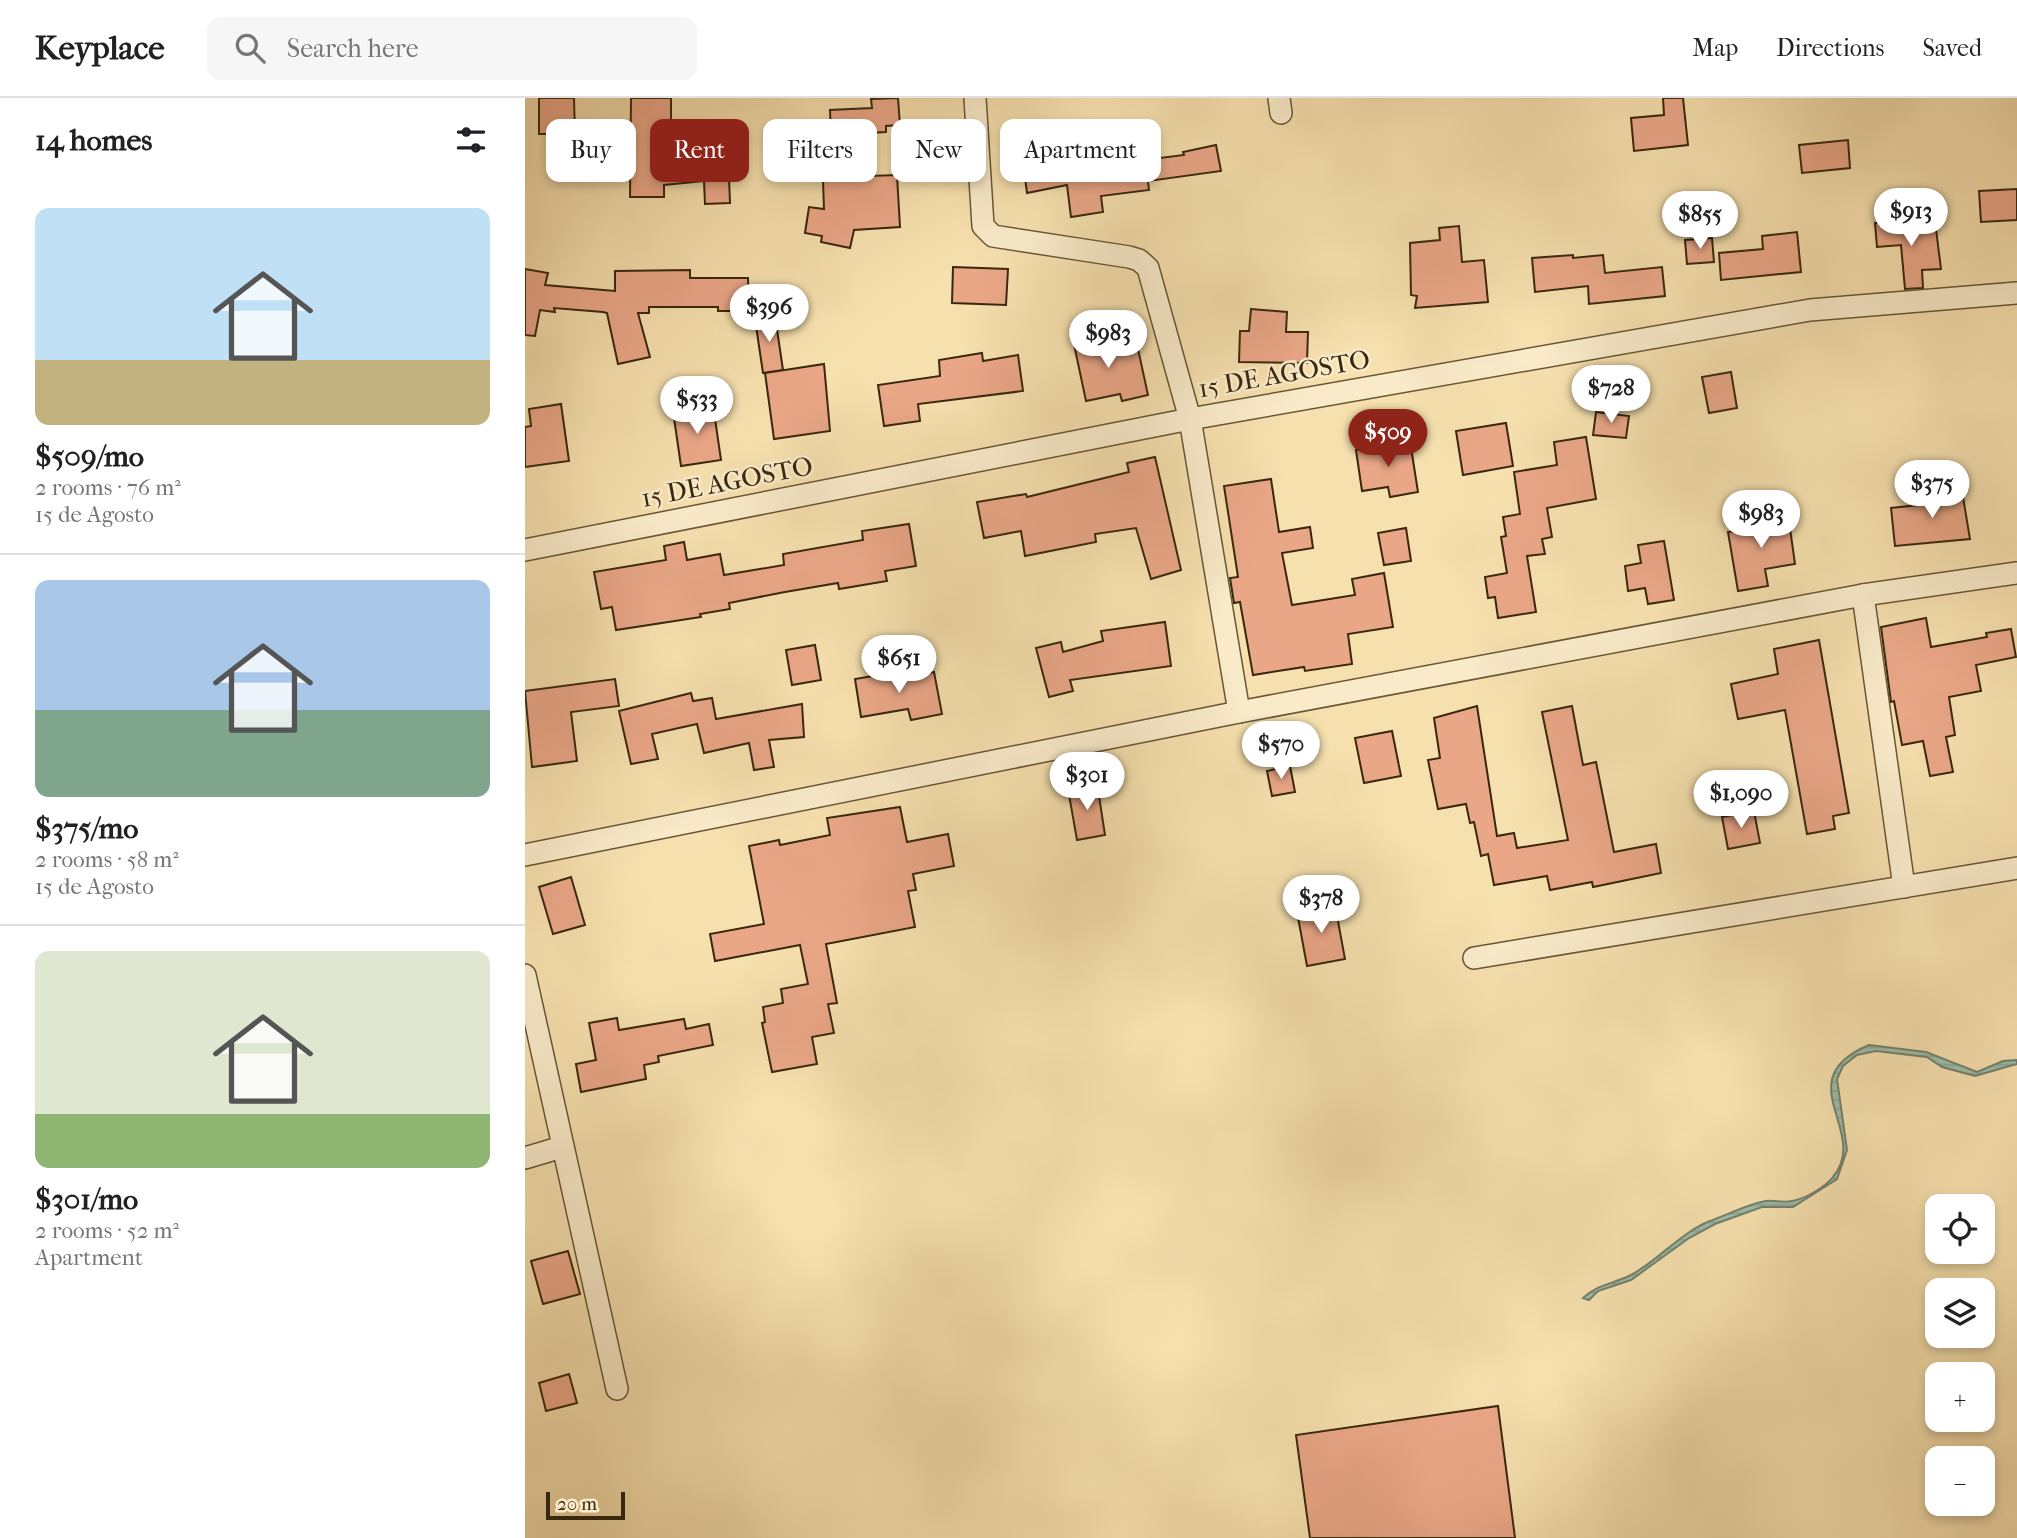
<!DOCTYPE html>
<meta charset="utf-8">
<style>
body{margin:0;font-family:"IM FELL French Canon",serif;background:#f6f6f6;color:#202124;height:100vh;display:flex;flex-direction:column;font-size:26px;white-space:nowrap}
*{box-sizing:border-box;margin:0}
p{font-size:23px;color:#757577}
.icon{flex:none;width:38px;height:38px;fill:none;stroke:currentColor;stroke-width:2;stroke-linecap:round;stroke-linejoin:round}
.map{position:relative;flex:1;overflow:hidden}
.panel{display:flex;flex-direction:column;background:#fff;width:525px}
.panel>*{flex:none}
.hud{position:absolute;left:21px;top:21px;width:665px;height:63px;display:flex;gap:14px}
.buttons{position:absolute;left:1400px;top:1096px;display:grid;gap:14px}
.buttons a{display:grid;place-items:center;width:70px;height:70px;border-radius:14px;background:#fff;box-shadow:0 4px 10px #0003;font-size:35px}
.scale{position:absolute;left:21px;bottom:18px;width:79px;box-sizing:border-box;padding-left:7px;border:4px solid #39280e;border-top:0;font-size:19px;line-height:24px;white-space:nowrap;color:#39280e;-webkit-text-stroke:5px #f9ebca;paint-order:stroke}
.price{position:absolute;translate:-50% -60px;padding:0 16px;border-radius:24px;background:#fff;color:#222;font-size:23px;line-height:46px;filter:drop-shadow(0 2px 4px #0008)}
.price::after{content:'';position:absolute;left:50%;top:42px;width:21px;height:16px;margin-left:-10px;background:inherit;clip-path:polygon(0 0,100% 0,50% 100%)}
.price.active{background:#8f2418;color:#fff}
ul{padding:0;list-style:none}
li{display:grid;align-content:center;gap:14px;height:371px;padding:0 35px}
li+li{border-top:2px solid #e0e0e0}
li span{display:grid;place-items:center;height:217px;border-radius:14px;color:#555}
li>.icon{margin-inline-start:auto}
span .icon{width:126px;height:126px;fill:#fffc;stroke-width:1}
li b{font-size:30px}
h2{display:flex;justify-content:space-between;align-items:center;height:84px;padding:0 35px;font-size:30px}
.pill{padding:0 24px;border-radius:14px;background:#fff;box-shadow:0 4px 10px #0003;font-size:24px;line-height:63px}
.pill.active{background:#8f2418;color:#fff}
header{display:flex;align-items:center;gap:42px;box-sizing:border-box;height:98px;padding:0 35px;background:#fff;border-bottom:2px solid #e0e0e0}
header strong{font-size:33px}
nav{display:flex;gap:38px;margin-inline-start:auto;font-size:24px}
.search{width:490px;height:63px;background:#f6f6f6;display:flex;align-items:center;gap:18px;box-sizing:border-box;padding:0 24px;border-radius:14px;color:#757577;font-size:26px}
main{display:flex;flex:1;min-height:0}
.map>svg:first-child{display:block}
.water{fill:url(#water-rules);stroke:#75816c;stroke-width:2}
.building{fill:#eaa788;stroke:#39280e;stroke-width:2}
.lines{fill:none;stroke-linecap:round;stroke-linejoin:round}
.minor-casing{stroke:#685636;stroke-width:24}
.minor{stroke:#f9ebca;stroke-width:21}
.labels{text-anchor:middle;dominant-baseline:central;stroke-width:5;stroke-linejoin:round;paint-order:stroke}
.street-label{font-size:26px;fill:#39280e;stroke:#f9ebca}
</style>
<header>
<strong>Keyplace</strong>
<div class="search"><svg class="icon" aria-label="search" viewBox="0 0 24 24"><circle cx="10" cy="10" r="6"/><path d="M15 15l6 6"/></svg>Search here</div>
<nav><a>Map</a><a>Directions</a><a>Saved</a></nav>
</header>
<main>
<section class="panel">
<h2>14 homes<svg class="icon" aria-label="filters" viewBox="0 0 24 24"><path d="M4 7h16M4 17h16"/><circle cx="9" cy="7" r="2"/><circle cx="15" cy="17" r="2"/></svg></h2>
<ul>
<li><span style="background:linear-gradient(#bfe0f5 70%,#c2b280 0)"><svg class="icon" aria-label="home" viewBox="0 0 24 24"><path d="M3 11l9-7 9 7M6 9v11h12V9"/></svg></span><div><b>$509/mo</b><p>2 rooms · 76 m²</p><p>15 de Agosto</p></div></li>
<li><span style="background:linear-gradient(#a9c7e8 60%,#7fa58c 0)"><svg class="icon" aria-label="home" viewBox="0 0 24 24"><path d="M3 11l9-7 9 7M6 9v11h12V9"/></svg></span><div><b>$375/mo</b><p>2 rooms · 58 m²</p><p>15 de Agosto</p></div></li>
<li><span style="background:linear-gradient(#dfe7d0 75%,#8fb573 0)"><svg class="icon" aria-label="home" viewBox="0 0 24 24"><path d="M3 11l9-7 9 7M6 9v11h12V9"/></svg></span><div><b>$301/mo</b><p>2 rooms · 52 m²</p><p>Apartment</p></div></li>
</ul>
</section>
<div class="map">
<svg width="1492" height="1440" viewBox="0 0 1492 1440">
<defs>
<pattern id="water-rules" width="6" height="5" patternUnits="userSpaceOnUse" patternTransform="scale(1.75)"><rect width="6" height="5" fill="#9dbdaa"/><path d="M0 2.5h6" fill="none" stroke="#88a291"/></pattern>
</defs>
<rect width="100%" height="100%" fill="#f6e0ae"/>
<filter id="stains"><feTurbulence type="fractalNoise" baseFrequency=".00286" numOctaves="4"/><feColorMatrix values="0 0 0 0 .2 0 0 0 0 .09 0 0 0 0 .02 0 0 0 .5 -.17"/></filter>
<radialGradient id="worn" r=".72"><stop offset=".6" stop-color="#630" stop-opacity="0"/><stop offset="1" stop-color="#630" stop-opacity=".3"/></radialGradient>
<path class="water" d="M 1344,947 L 1401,954 L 1452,974 L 1478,963 L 1492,962 L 1492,966 L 1450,978 L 1417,969 L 1402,959 L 1351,953 L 1332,957 L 1318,968 L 1312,981 L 1322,1052 L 1312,1081 L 1268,1109 L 1237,1109 L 1190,1126 L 1164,1140 L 1106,1182 L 1073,1193 L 1064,1202 L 1058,1200 C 1073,1186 1088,1186 1106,1177 C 1134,1162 1155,1135 1185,1123 C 1202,1117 1223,1106 1241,1103 C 1249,1102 1259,1105 1267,1103 C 1280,1101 1300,1089 1308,1079 C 1346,1034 1261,982 1344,947 Z"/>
<g class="building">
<polygon points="14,0 49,0 50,36 14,36"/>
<polygon points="106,0 146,0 146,31 202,28 205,105 180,106 179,83 139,87 139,99 105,99"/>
<polygon points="373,0 375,27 361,28 361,34 343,35 345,78 372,77 375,129 329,132 325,150 296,144 297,138 280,135 284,109 299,111 298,83 308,83 305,12 347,10 346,1"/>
<polygon points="1138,0 1158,0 1163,47 1109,53 1106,20 1139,17"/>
<polygon points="568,33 572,68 659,57 658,54 691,47 696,73 623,83 624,92 576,98 578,114 546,119 542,87 502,95 495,42"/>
<polygon points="1323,42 1325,70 1277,75 1274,47"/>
<polygon points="1492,91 1492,122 1456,124 1454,93"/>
<polygon points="1395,121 1395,133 1411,131 1416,171 1397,172 1398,190 1380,191 1376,147 1352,149 1350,125"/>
<polygon points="934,128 937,164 959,162 963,204 890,210 892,198 886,197 885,145 915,142 914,130"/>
<polygon points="1272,134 1276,174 1196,182 1194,155 1238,151 1237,138"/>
<polygon points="1187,140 1189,164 1162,166 1160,142"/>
<polygon points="1048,157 1048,160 1078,157 1080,175 1137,169 1140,198 1064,206 1063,188 1010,194 1007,160"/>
<polygon points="428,169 483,171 481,207 427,205"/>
<polygon points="0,171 23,175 20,187 90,193 90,173 165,172 165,180 223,180 224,213 193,213 193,209 124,209 124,215 113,215 125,259 93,266 82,215 78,214 29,210 30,214 15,212 10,238 0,237"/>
<polygon points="726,211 762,214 761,234 783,234 782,265 714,264 715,233 724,233"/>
<polygon points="250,218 258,272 238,275 230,221"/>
<polygon points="577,235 582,257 613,251 623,297 597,303 595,296 561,303 547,237"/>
<polygon points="457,255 458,263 493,257 498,293 393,306 395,323 359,328 353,287 415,278 414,262"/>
<polygon points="299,266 305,333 249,341 240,275"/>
<polygon points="1206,274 1212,310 1184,315 1177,279"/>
<polygon points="36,306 44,363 0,369 0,329 6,328 4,311"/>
<polygon points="188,307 196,362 156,368 148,313"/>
<polygon points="1071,314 1104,318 1101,340 1068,337"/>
<polygon points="981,325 988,368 938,377 931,333"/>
<polygon points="1061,339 1071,401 1022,410 1027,439 1017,441 1020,456 1002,458 1011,514 973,520 970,499 963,500 960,479 982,475 976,439 981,438 978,419 995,416 989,374 1032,367 1029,344"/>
<polygon points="885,343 893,394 865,399 863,389 837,393 831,352"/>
<polygon points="630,359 656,472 626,481 611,430 570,436 571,444 500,458 496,433 459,440 452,404 501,396 502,399 604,374 602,365"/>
<polygon points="746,381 754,434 785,429 788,450 757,455 767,507 830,497 827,481 859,475 868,529 823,536 827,566 780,573 779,569 728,577 715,504 709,505 705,480 713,479 699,388"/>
<polygon points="1436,387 1445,441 1370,448 1366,410 1413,405 1412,389"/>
<polygon points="1263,416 1270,466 1240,471 1243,488 1213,493 1203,434 1220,432 1219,423"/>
<polygon points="384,426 391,468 360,473 362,483 314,491 313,485 260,494 204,505 205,511 175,516 176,519 91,532 87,509 76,511 69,474 141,462 139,448 159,444 162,462 195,456 199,477 259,467 258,456 338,442 337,433"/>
<polygon points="881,430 886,463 859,467 853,435"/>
<polygon points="1139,443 1149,502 1123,506 1120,490 1103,493 1100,468 1116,465 1113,447"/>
<polygon points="1401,520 1406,549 1462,539 1461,535 1486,531 1491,559 1451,567 1456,593 1424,599 1430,637 1421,639 1428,674 1405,678 1398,643 1377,647 1369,603 1366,604 1356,529"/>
<polygon points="640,524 646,568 545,582 548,593 524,599 511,550 536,544 538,554 578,543 576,533"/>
<polygon points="1294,542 1324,715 1308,718 1310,731 1282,736 1260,612 1213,621 1206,586 1253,576 1249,551"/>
<polygon points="290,547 296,582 267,587 261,552"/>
<polygon points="409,574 417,616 386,622 383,611 336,619 330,581 366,575 368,582"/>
<polygon points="90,581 94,608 46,614 52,663 7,669 0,593"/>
<polygon points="166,595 168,603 187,600 191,621 277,606 279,639 244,642 249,669 229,672 224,645 179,655 172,626 127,636 133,661 106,666 94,613"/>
<polygon points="952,608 972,738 989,735 992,750 1043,742 1017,614 1047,608 1058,667 1071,664 1089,754 1131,746 1136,775 1068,789 1067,784 1025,792 1022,778 969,787 963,756 956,758 949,724 945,725 941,706 913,711 903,662 915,660 909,620"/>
<polygon points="867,633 876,678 839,685 830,640"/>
<polygon points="765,668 770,694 747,698 742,673"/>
<polygon points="572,685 580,737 552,742 543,691"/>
<polygon points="375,709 382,744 423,736 429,768 388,776 391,792 383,793 390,829 301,846 312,905 303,906 309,935 287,939 292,966 247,974 237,925 240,924 238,909 258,905 256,891 283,886 275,847 190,863 185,836 239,826 224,748 254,742 255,747 305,737 302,720"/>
<polygon points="1229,713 1235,745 1203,751 1197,719"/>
<polygon points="46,779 60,827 28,836 14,789"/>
<polygon points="810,807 820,861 782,868 772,814"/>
<polygon points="92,920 94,932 159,921 161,931 184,926 188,947 133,958 134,964 119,967 121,981 56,994 51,966 71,962 64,925"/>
<polygon points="43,1153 55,1196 18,1206 6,1163"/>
<polygon points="44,1276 52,1305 21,1313 14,1285"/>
<polygon points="973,1308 990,1440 785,1440 771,1337"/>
</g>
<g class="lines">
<g class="minor-casing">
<g id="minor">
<polyline points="450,0 458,128 468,138 604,159 614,162 623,170 665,321 714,614"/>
<polyline points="754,0 756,15"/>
<polyline points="0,452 665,321 1285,212 1492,195"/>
<polyline points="1338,497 1379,789"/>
<polyline points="0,757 714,614 1338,497 1492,475"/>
<polyline points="949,860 1492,770"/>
<polyline points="0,877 92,1291"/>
<polyline points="0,1060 37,1049"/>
</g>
</g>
<use href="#minor" class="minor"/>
</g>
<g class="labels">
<g class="street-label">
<text transform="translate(759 276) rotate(-10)">15 DE AGOSTO</text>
<text transform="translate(202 384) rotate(-11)">15 DE AGOSTO</text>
</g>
</g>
<rect width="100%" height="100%" filter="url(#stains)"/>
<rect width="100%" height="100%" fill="url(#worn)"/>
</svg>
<div class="buttons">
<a><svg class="icon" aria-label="locate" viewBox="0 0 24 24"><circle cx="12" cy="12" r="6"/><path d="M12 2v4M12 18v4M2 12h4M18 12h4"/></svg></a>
<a><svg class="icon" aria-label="layers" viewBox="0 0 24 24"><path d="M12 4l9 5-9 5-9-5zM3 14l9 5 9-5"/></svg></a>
<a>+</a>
<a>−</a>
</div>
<div class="scale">20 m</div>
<b class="price" style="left:1386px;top:150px">$913</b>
<b class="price" style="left:1175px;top:153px">$855</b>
<b class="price" style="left:244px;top:246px">$396</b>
<b class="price" style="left:583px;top:272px">$983</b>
<b class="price" style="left:1086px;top:327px">$728</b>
<b class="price" style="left:172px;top:338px">$533</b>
<b class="price active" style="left:863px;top:371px">$509</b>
<b class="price" style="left:1407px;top:422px">$375</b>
<b class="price" style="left:1236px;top:452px">$983</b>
<b class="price" style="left:374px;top:597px">$651</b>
<b class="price" style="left:756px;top:683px">$570</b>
<b class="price" style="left:562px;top:714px">$301</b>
<b class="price" style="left:1216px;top:732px">$1,090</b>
<b class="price" style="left:796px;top:837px">$378</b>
<div class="hud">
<a class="pill">Buy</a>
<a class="pill active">Rent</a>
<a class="pill">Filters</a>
<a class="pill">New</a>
<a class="pill">Apartment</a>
</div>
</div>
</main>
